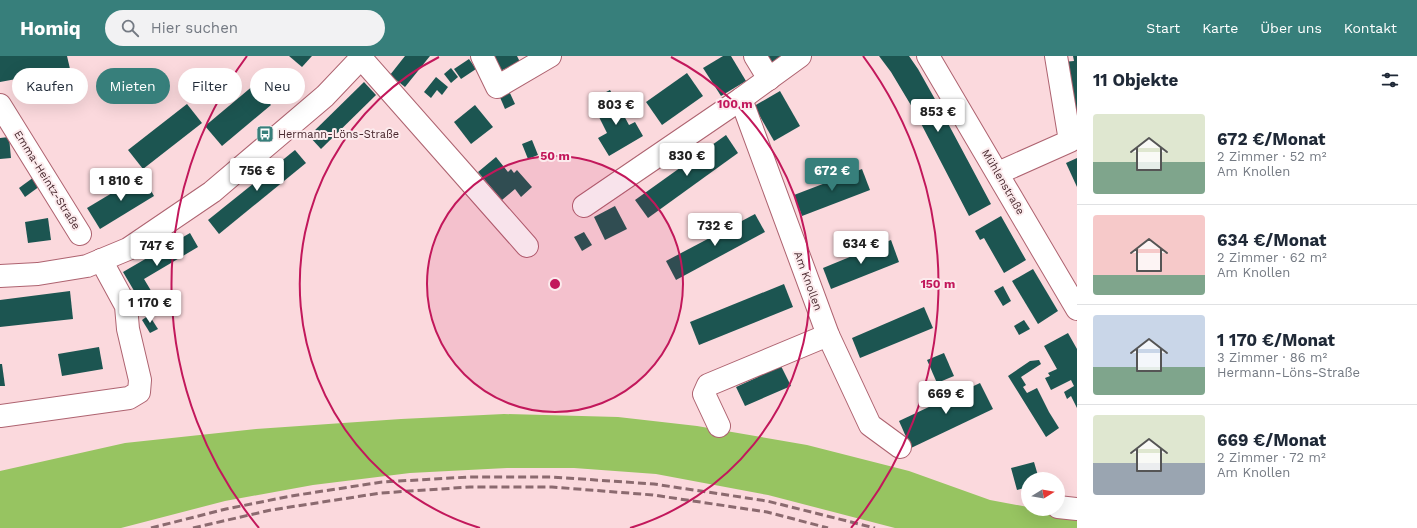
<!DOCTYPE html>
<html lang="de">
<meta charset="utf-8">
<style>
body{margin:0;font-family:"Work Sans",sans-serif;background:#f2f2f3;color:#1f2937;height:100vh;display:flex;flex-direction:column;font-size:15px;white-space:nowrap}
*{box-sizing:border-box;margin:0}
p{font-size:13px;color:#747a83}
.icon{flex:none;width:22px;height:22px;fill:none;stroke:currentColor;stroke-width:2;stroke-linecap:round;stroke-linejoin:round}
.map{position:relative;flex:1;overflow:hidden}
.drawer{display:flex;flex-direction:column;background:#fff;width:340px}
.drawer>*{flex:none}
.guide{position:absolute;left:12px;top:12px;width:380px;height:36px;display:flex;gap:8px}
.needle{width:26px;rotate:79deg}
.tools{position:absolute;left:1021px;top:416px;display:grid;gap:8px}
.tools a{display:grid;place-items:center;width:44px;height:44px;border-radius:50%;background:#fff;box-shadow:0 4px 16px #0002;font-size:20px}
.price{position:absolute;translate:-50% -34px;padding:0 9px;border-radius:4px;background:#fff;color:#222;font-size:13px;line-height:26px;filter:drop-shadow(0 1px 2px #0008)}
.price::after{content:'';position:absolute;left:50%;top:24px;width:12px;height:9px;margin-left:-6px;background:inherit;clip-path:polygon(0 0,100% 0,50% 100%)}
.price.selected{background:#377f7b;color:#fff}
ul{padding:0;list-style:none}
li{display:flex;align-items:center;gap:12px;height:100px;padding:0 16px}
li+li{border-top:1px solid #e0e1e3}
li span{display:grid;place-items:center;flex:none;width:112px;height:80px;border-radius:4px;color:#555}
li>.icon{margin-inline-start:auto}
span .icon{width:48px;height:48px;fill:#fffc;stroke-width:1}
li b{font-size:17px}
h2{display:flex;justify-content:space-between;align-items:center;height:48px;padding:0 16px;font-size:17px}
.tag{padding:0 14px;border-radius:18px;background:#fff;box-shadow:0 4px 16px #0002;font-size:14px;line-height:36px}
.tag.selected{background:#377f7b;color:#fff}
header{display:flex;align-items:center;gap:24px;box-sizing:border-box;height:56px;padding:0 20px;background:#377f7b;color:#fff}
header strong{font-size:19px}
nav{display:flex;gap:22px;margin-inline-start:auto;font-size:14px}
.search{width:280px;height:36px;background:#f2f2f3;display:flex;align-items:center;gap:10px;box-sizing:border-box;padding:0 14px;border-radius:22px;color:#747a83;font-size:15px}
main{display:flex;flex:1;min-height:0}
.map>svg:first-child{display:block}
.green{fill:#97c461}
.building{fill:#1c5551}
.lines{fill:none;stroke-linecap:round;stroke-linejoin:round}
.minor-casing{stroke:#ae6370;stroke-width:24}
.major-casing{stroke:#ae6370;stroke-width:24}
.minor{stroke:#fff;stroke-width:22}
.major{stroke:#fff;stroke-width:22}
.rail{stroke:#8b6a6f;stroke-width:3;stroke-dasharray:8 4;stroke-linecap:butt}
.ring{fill:none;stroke:#c2185b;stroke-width:2}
.labels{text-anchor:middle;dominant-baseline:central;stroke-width:4;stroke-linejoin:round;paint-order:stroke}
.poi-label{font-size:11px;fill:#47272d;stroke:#fcebed;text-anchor:start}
.street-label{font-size:11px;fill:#47272d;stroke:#fcebed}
.centre{fill:#c2185b;stroke:#fcebed;stroke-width:2}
.ring-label{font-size:12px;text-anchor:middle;font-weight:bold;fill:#c2185b;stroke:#fcebed;stroke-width:4;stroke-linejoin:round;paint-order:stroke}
</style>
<header>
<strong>Homiq</strong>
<div class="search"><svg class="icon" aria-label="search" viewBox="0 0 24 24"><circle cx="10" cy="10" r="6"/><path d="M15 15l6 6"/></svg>Hier suchen</div>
<nav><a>Start</a><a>Karte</a><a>Über uns</a><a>Kontakt</a></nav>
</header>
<main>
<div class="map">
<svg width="1077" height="472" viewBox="0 0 1077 472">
<rect width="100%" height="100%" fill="#fbd9dd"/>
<polygon class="green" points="504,358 618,361 697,370 807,389 909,415 990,444 1028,451 1028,453 1037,453 1077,459 1077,472 895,472 768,439 656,418 574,412 507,412 410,417 313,429 225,445 121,472 0,472 0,415 125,387 256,373 401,363"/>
<g class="building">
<polygon points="0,0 67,0 70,13 0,26"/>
<polygon points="289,0 312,0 302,11"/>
<polygon points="405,0 430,0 405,31 390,19"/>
<polygon points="491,0 517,0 520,6 498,16"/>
<polygon points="723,0 731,0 746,25 721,40 703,12"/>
<polygon points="767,0 790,0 774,11"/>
<polygon points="879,0 909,0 918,13 936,45 991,148 969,160 915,56 891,16"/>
<polygon points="1073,0 1077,0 1077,67 1063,6 1074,5"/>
<polygon points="469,3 476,13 461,23 454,13"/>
<polygon points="451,12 458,21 451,27 444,18"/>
<polygon points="687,17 703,40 662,69 646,46"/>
<polygon points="436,21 448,31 442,39 437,34 431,42 424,36"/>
<polygon points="364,26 376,39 321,93 309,80"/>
<polygon points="254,29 271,49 222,90 205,70"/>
<polygon points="610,34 629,69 635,66 643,80 609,100 598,82 607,77 597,57 606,52 600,39"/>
<polygon points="509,35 515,48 505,53 499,39"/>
<polygon points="780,35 800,70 774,85 754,50"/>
<polygon points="187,48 202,67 143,113 128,94"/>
<polygon points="475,49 493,71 471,88 454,66"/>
<polygon points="726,79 738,97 648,162 635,144"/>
<polygon points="9,81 11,102 0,103 0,82"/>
<polygon points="532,84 538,99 528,103 522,88"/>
<polygon points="295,94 306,107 219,178 208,164"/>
<polygon points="496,101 508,116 511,113 514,117 517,114 532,131 521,141 515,133 502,144 478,116"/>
<polygon points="1077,102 1077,131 1066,107"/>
<polygon points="862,113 870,134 802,160 794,139"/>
<polygon points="142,119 154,140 100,173 87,152"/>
<polygon points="34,121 40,130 25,141 19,132"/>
<polygon points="615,150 627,173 605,184 594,161"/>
<polygon points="755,158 765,176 676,224 666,205"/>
<polygon points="1001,160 1026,204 1004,217 984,182 980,184 975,175"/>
<polygon points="48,162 51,184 28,187 25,166"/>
<polygon points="584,176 592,189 582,195 574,181"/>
<polygon points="190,177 198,191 144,223 156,243 143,250 123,216"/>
<polygon points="891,184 899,206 831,233 823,212"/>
<polygon points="1033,213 1058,255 1038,268 1012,225"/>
<polygon points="784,228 793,251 699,289 690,266"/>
<polygon points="1003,230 1011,245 1003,250 994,235"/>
<polygon points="70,235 73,263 0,271 0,244"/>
<polygon points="924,251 933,272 860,302 852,282"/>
<polygon points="149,259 158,273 150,277 142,264"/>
<polygon points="1024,264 1030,273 1019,279 1014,270"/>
<polygon points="1068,277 1077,293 1077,352 1071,340 1067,343 1064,336 1074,330 1071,324 1051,334 1045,322 1050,320 1048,317 1057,313 1044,290"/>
<polygon points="99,291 103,313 62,320 58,298"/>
<polygon points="944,297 954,320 937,327 927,304"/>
<polygon points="1039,304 1041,308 1021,321 1026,329 1023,331 1027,337 1037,332 1049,356 1059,372 1046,381 1008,320 1030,305"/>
<polygon points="0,308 2,308 5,330 0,330"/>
<polygon points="781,310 791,330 745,350 736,331 758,321 757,316"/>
<polygon points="980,327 993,353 911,392 899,365"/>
<polygon points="1034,406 1039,423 1028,423 1028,431 1017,434 1011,412"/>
</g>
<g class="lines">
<g class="minor-casing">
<g id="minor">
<polyline points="482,0 497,31 550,0"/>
<polyline points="755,0 769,23"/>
<polyline points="928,0 1077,253"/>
<polyline points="361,2 527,190"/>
<polyline points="741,43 828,279 870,369 900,391"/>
<polyline points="0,49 80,178"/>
<polyline points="998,117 1070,85 1056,0"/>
<polyline points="584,150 741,43 800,0"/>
<polyline points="0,360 129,342 139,336 140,324 128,273 126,250 101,204"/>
<polyline points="719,370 704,338 708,329 828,279"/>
<polyline points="1058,451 1077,453"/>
</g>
</g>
<g class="major-casing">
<polyline id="major" points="0,220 38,218 87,210 128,193 212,136 325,40 363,0"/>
</g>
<use href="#minor" class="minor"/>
<use href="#major" class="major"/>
<g class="rail">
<polyline points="151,472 226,453 291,440 382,426 469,421 552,421 654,428 767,445 875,472"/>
<polyline points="193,472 271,454 381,437 470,431 552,431 653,439 767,456 828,472"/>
</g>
</g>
<circle cx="555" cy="228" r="128" fill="#c2185b" fill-opacity=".12"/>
<g class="ring">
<circle cx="555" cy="228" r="128"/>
<path d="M480 472A255 255 0 0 1 439 1M671 1A255 255 0 0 1 630 472"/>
<path d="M259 472A383 383 0 0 1 247 0M863 0A383 383 0 0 1 851 472"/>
</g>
<defs>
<g id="bus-square" transform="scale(0.9)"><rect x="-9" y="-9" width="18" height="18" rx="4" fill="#377f7b" stroke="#fcebed"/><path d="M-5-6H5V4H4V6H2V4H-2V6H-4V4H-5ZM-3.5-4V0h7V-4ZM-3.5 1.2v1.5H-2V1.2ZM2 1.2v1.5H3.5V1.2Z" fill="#fff"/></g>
</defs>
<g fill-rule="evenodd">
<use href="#bus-square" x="265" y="78"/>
</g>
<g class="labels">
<g class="poi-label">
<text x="278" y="78">Hermann-Löns-Straße</text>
</g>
<g class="street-label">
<text transform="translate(47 124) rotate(58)">Emma-Heintz-Straße</text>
<text transform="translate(1003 126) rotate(60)">Mühlenstraße</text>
<text transform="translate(808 225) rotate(70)">Am Knollen</text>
</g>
</g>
<circle cx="555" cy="228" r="6" class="centre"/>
<g class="ring-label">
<text x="735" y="52">100 m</text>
<text x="555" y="104">50 m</text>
<text x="938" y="232">150 m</text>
</g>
</svg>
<div class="tools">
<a><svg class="needle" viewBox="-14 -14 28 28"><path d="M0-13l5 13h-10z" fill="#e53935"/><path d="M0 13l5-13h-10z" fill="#747a83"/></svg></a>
</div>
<b class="price" style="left:616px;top:70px">803 €</b>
<b class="price" style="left:938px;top:77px">853 €</b>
<b class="price" style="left:687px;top:121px">830 €</b>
<b class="price" style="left:257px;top:136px">756 €</b>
<b class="price selected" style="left:832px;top:136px">672 €</b>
<b class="price" style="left:121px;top:146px">1 810 €</b>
<b class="price" style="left:715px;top:191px">732 €</b>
<b class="price" style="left:861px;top:209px">634 €</b>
<b class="price" style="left:157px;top:211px">747 €</b>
<b class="price" style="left:150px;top:268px">1 170 €</b>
<b class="price" style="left:946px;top:359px">669 €</b>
<div class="guide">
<a class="tag">Kaufen</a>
<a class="tag selected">Mieten</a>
<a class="tag">Filter</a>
<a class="tag">Neu</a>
</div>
</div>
<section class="drawer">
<h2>11 Objekte<svg class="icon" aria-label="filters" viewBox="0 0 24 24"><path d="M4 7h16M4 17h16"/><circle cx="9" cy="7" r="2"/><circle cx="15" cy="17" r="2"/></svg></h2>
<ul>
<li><span style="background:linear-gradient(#dfe7d0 60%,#7fa58c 0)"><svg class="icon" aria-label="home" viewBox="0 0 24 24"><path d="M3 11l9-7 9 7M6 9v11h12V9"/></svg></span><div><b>672 €/Monat</b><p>2 Zimmer · 52 m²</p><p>Am Knollen</p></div></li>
<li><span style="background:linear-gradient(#f6c9c9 75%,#7fa58c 0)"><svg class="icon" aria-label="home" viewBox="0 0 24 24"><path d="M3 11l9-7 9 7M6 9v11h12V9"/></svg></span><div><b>634 €/Monat</b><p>2 Zimmer · 62 m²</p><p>Am Knollen</p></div></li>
<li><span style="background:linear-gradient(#c9d6e8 65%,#7fa58c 0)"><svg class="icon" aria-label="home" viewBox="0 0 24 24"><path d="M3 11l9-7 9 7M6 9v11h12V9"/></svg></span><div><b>1 170 €/Monat</b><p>3 Zimmer · 86 m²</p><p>Hermann-Löns-Straße</p></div></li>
<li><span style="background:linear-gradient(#dfe7d0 60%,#9aa5b1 0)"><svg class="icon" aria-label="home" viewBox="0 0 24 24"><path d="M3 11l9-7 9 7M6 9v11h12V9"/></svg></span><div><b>669 €/Monat</b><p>2 Zimmer · 72 m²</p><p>Am Knollen</p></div></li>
</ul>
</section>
</main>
